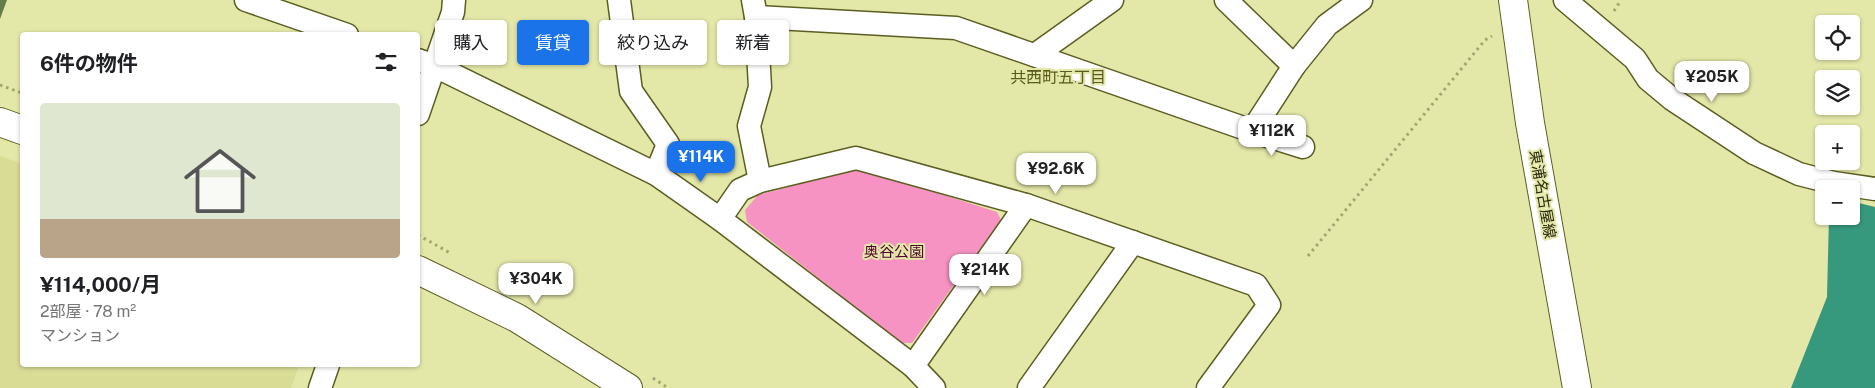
<!DOCTYPE html>
<html lang="ja">
<meta charset="utf-8">
<style>
body{margin:0;font-family:"Public Sans","Noto Sans JP",sans-serif;background:#f2f2f2;color:#202124;height:100vh;display:flex;flex-direction:column;font-size:19px;white-space:nowrap}
*{box-sizing:border-box;margin:0}
p{font-size:16px;color:#757577}
.icon{flex:none;width:28px;height:28px;fill:none;stroke:currentColor;stroke-width:2;stroke-linecap:round;stroke-linejoin:round}
.map{position:relative;flex:1;overflow:hidden}
.drawer{position:absolute;left:20px;top:32px;width:400px;height:335px;display:flex;flex-direction:column;background:#fff;border-radius:5px;box-shadow:0 1px 4px #0004}
.drawer>*{flex:none}
.banner{position:absolute;left:435px;top:20px;width:475px;height:45px;display:flex;gap:10px}
.controls{position:absolute;left:1815px;top:15px;display:grid;gap:10px}
.controls a{display:grid;place-items:center;width:45px;height:45px;border-radius:5px;background:#fff;box-shadow:0 1px 4px #0004;font-size:25px}
.price{position:absolute;translate:-50% -42px;padding:0 11px;border-radius:10px;background:#fff;color:#222;font-size:16px;line-height:32px;filter:drop-shadow(0 1px 2px #0008)}
.price::after{content:'';position:absolute;left:50%;top:30px;width:15px;height:11px;margin-left:-8px;background:inherit;clip-path:polygon(0 0,100% 0,50% 100%)}
.price.selected{background:#1a73e8;color:#fff}
ul{padding:0;list-style:none}
li{display:grid;align-content:center;gap:10px;height:265px;padding:0 20px}
li+li{border-top:1px solid #e0e0e0}
li span{display:grid;place-items:center;height:155px;border-radius:5px;color:#555}
li>.icon{margin-inline-start:auto}
span .icon{width:90px;height:90px;fill:#fffc;stroke-width:1}
li b{font-size:21px}
h2{display:flex;justify-content:space-between;align-items:center;height:60px;padding:0 20px;font-size:21px}
.pill{padding:0 18px;border-radius:5px;background:#fff;box-shadow:0 1px 4px #0004;font-size:18px;line-height:45px}
.pill.selected{background:#1a73e8;color:#fff}
.map>svg:first-child{display:block}
.built{fill:#d8dc94}
.green{fill:#f693c2}
.water{fill:#36987d}
.building{fill:#637e49}
.lines{fill:none;stroke-linecap:round;stroke-linejoin:round}
.minor-casing{stroke:#5c5e21;stroke-width:25}
.tertiary-casing{stroke:#5c5e21;stroke-width:30}
.primary-casing{stroke:#5c5e21;stroke-width:30}
.path{stroke:#a2a572;stroke-width:3;stroke-dasharray:2.5 4;stroke-linecap:butt}
.minor{stroke:#fff;stroke-width:22}
.tertiary{stroke:#fff;stroke-width:28}
.primary{stroke:#fff;stroke-width:28}
.labels{text-anchor:middle;dominant-baseline:central;stroke-width:4;stroke-linejoin:round;paint-order:stroke}
.street-label{font-size:15px;fill:#27280f;stroke:#e3e7a7}
.park-label{font-size:15px;fill:#500031;stroke:#e3e7a7}
.neighbourhood-label{font-size:16px;fill:#595b1e;stroke:#e3e7a7}
</style>
<div class="map">
<svg width="1875" height="388" viewBox="0 0 1875 388">
<rect width="100%" height="100%" fill="#e3e7a7"/>
<polygon class="built" points="0,156 22,164 22,365 299,365 291,388 0,388"/>
<polygon class="green" points="860,168 997,212 1001,220 912,343 901,343 747,222 745,210 758,195"/>
<polygon class="water" points="1851,201 1875,207 1875,388 1791,388 1827,297 1829,216 1851,216"/>
<polygon class="building" points="0,0 7,0 0,19"/>
<g class="lines">
<g class="minor-casing">
<g id="minor">
<polyline points="246,0 347,35"/>
<polyline points="619,0 631,91 668,144 656,174"/>
<polyline points="753,0 756,17 760,87 749,126 760,181"/>
<polyline points="1226,0 1294,66"/>
<polyline points="1565,0 1635,59 1648,79 1672,99 1754,153 1799,174 1834,183 1875,189"/>
<polyline points="756,17 956,28 1252,131 1294,66 1327,25 1361,0"/>
<polyline points="1035,55 1112,0"/>
<polyline points="418,60 435,66 656,174 720,219 913,366 934,388"/>
<polyline points="418,114 453,12 454,0"/>
<polyline points="1252,131 1303,147"/>
<polyline points="720,219 740,190 760,181 856,158 1026,205 1256,285 1269,305 1208,388"/>
<polyline points="913,366 1026,205"/>
<polyline points="320,388 328,365"/>
<polyline points="1029,388 1133,242"/>
</g>
</g>
<g class="tertiary-casing">
<g id="tertiary">
<polyline points="0,122 22,130"/>
<polyline points="418,270 517,318 628,388"/>
</g>
</g>
<g class="primary-casing">
<polyline id="primary" points="1513,0 1530,123 1577,388"/>
</g>
<g class="path">
<polyline points="1614,11 1621,0"/>
<polyline points="0,85 22,93"/>
<polyline points="418,235 452,254"/>
<polyline points="1308,256 1485,40 1492,36"/>
<polyline points="653,378 668,388"/>
</g>
<use href="#minor" class="minor"/>
<use href="#tertiary" class="tertiary"/>
<use href="#primary" class="primary"/>
</g>
<g class="labels">
<g class="street-label">
<text transform="translate(1543 194) rotate(80)">東浦名古屋線</text>
</g>
<g class="park-label">
<text x="894" y="251">奥谷公園</text>
</g>
<g class="neighbourhood-label">
<text x="1058" y="77">共西町五丁目</text>
</g>
</g>
</svg>
<div class="controls">
<a><svg class="icon" aria-label="locate" viewBox="0 0 24 24"><circle cx="12" cy="12" r="6"/><path d="M12 2v4M12 18v4M2 12h4M18 12h4"/></svg></a>
<a><svg class="icon" aria-label="layers" viewBox="0 0 24 24"><path d="M12 4l9 5-9 5-9-5zM3 14l9 5 9-5"/></svg></a>
<a>+</a>
<a>−</a>
</div>
<b class="price" style="left:1712px;top:103px">¥205K</b>
<b class="price" style="left:1272px;top:157px">¥112K</b>
<b class="price selected" style="left:701px;top:183px">¥114K</b>
<b class="price" style="left:1056px;top:195px">¥92.6K</b>
<b class="price" style="left:985px;top:296px">¥214K</b>
<b class="price" style="left:536px;top:305px">¥304K</b>
<div class="banner">
<a class="pill">購入</a>
<a class="pill selected">賃貸</a>
<a class="pill">絞り込み</a>
<a class="pill">新着</a>
</div>
<section class="drawer">
<h2>6件の物件<svg class="icon" aria-label="filters" viewBox="0 0 24 24"><path d="M4 7h16M4 17h16"/><circle cx="9" cy="7" r="2"/><circle cx="15" cy="17" r="2"/></svg></h2>
<ul>
<li><span style="background:linear-gradient(#dfe7d0 75%,#b9a48a 0)"><svg class="icon" aria-label="home" viewBox="0 0 24 24"><path d="M3 11l9-7 9 7M6 9v11h12V9"/></svg></span><div><b>¥114,000/月</b><p>2部屋 · 78 m²</p><p>マンション</p></div></li>
</ul>
</section>
</div>
